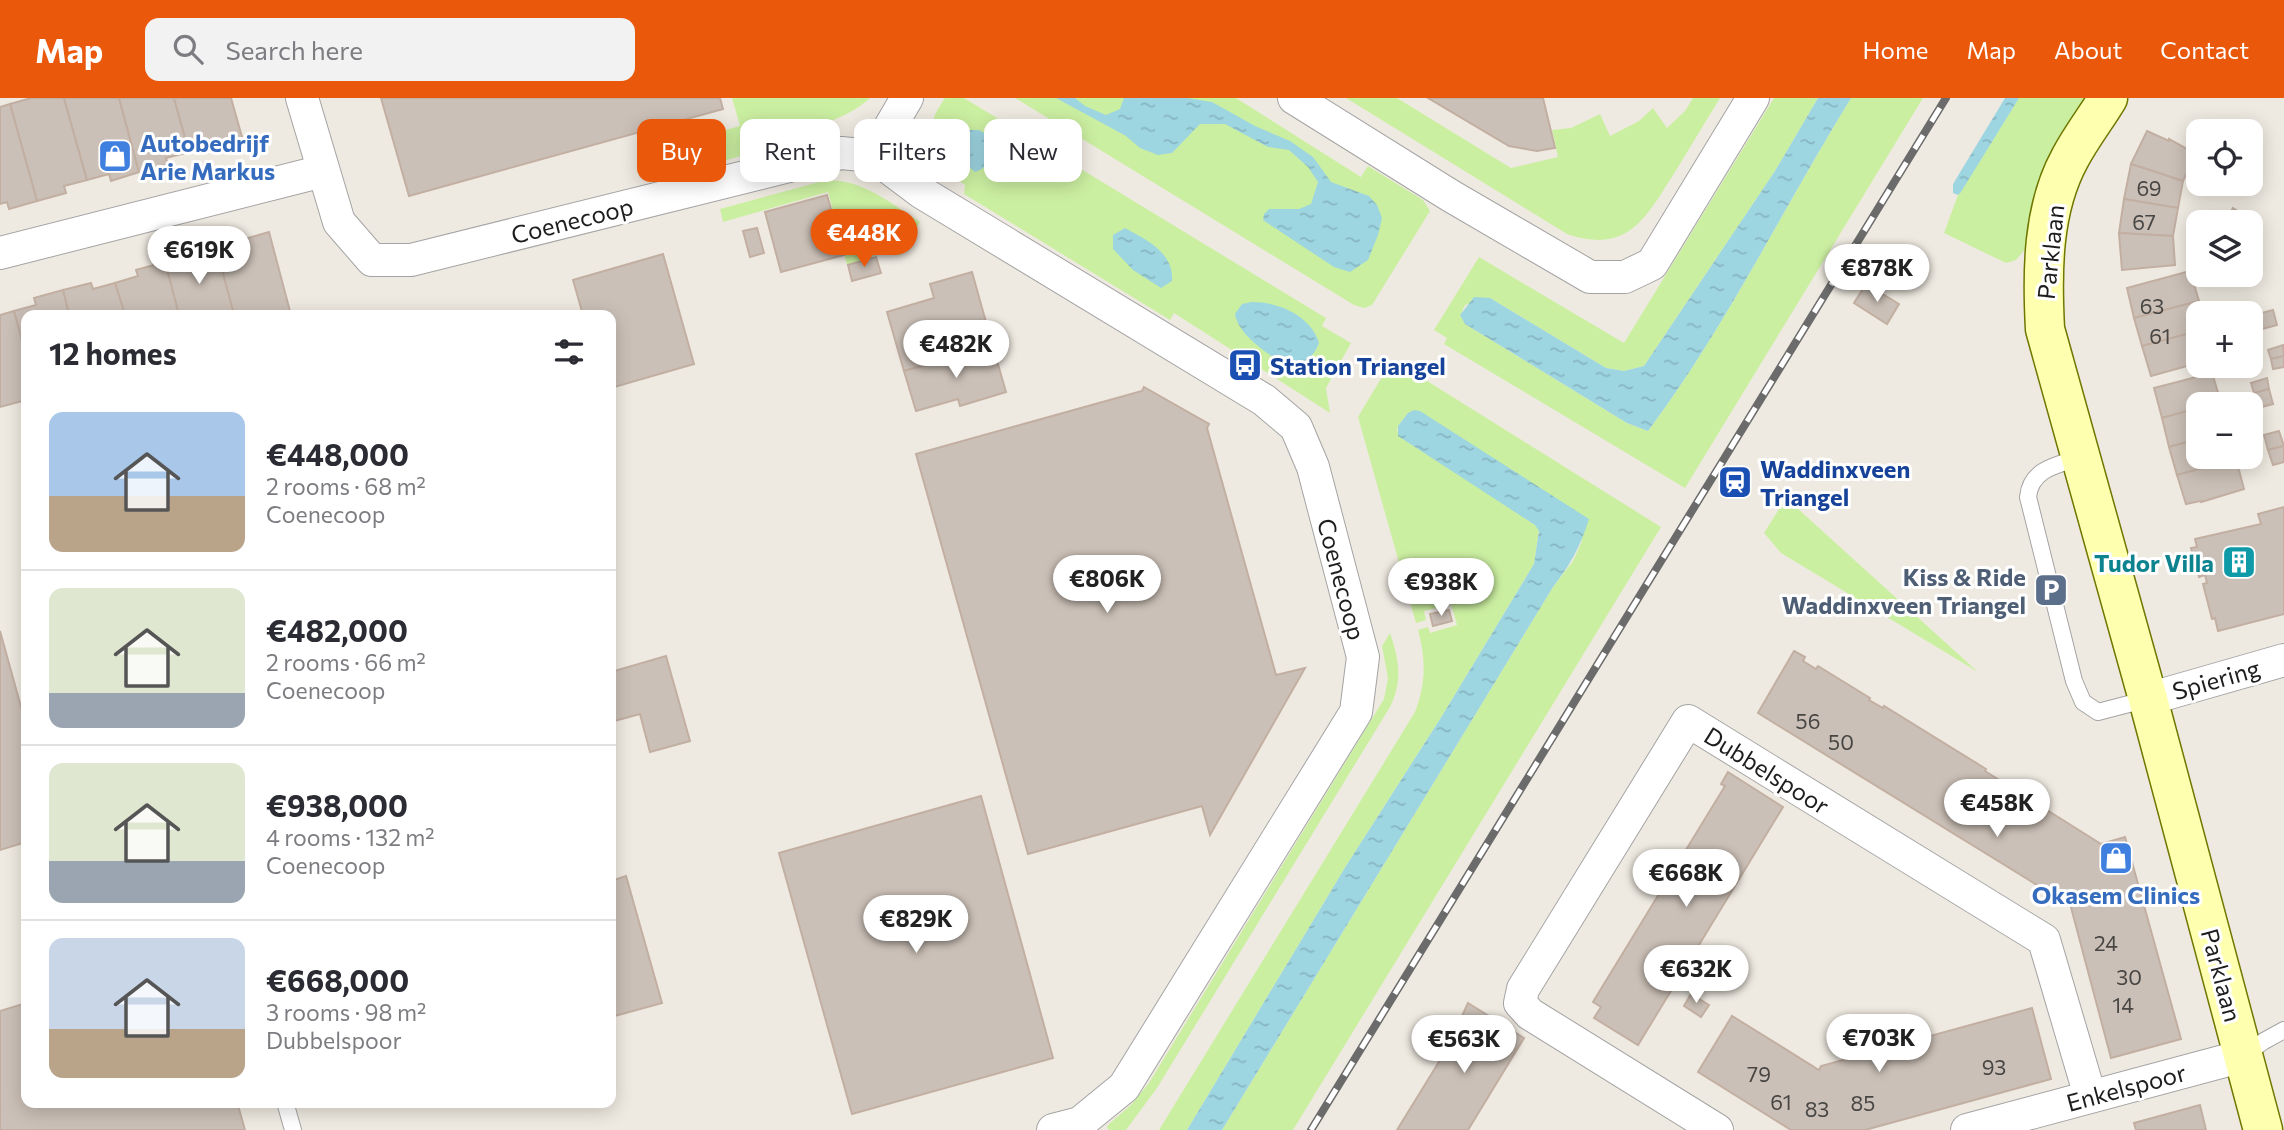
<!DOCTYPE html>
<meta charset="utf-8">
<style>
body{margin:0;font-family:Commissioner,sans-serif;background:#f2f2f3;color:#2b2b33;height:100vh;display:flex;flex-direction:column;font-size:26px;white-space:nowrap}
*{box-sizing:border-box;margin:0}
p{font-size:23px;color:#7c7c81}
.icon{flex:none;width:38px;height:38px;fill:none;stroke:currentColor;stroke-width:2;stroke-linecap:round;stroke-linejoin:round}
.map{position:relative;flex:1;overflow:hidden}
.side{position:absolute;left:21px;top:212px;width:595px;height:798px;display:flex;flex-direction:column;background:#fff;border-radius:14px;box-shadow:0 4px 18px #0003}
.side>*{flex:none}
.hud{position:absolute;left:637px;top:21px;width:665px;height:63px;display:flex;gap:14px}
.controls{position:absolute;left:2186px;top:21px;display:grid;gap:14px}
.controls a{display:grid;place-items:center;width:77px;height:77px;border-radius:14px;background:#fff;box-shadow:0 4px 18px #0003;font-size:35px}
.price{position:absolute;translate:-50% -60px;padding:0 16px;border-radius:24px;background:#fff;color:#222;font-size:23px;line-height:46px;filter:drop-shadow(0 2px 4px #0008)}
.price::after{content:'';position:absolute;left:50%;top:42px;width:21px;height:16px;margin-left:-10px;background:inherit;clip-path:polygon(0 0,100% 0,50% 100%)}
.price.current{background:#ea580c;color:#fff}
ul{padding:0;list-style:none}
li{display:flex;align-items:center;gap:21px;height:175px;padding:0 28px}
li+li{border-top:2px solid #e1e1e2}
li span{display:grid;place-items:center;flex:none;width:196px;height:140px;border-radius:14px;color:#555}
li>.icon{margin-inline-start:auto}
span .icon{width:84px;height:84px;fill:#fffc;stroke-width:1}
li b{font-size:30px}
h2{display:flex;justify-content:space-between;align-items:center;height:84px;padding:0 28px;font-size:30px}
.pill{padding:0 24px;border-radius:14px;background:#fff;box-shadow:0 4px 18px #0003;font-size:24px;line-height:63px}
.pill.current{background:#ea580c;color:#fff}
header{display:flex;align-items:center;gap:42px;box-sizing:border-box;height:98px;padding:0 35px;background:#ea580c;color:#fff}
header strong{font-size:33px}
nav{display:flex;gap:38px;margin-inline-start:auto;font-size:24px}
.search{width:490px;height:63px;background:#f2f2f3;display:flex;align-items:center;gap:18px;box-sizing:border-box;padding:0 24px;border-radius:14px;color:#7c7c81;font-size:26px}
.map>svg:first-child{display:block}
.grass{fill:#cbefa1}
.water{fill:url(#water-ripples)}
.building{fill:#cbc0b7;stroke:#c2afa2;stroke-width:2}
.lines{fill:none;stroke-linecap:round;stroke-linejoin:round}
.lane-casing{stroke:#a4a4a4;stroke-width:18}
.street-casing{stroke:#a4a4a4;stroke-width:34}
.secondary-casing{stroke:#6f7700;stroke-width:41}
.lane{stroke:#fff;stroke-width:16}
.street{stroke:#fff;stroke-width:32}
.secondary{stroke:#feffaf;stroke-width:38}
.rail-casing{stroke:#6b6b6b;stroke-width:8}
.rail{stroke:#fff;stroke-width:5;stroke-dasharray:16;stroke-linecap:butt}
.labels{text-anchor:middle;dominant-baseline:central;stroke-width:6;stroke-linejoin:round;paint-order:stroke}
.number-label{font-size:21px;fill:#484644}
.shop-label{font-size:24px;font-weight:bold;fill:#366cbe;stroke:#fff;text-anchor:start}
.street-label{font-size:24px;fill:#1d1d1d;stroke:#fff}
.transit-label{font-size:24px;font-weight:bold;fill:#164399;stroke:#fff;text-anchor:start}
.culture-label{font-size:24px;font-weight:bold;fill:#0d838f;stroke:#fff;text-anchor:end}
.service-label{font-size:24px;font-weight:bold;fill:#4e5e75;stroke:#fff;text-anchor:end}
</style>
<header>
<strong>Map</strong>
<div class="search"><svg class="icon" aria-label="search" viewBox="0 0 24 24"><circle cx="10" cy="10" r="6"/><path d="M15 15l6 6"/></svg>Search here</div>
<nav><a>Home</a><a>Map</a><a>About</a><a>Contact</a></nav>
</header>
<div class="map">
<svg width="2284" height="1032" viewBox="0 0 2284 1032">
<defs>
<pattern id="water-ripples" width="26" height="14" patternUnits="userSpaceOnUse" patternTransform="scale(1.75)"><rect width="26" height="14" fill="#9dd5e1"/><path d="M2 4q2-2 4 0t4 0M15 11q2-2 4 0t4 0" fill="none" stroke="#87b6c1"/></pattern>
</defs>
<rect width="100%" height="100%" fill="#efeae1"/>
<g class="grass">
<path d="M 732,0 L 870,0 C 849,19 825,25 799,33 L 801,41 L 719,64 L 706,57 L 704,49 L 698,50 L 696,40 L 740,28 Z"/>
<path d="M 945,0 L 964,0 L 1326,220 L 1322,228 L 1351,245 L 1326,290 L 1330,315 L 1174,215 L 1170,222 L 964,96 L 965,87 C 946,74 926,44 934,20 C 936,13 941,6 945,0 Z"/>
<polygon points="1015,0 1236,0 1361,79 1368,68 1423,102 1430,113 1372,207 1364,210 1354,207"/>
<path d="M 1346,0 L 1397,0 L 1511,70 L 1558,59 L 1552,32 L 1571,30 L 1600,16 L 1610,38 L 1639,23 L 1653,10 L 1667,30 L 1685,13 L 1693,0 L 1720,0 C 1705,25 1690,49 1675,74 C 1646,119 1629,157 1567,136 Z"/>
<path d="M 1774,0 L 1818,0 L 1775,73 L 1644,268 L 1624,273 L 1606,270 L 1490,200 L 1465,207 L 1461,216 L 1465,226 L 1627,325 L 1648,333 C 1726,229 1783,110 1851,0 L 1923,0 L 1685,390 L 1444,246 L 1447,240 L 1434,232 L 1479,159 L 1624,245 Z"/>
<polygon points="2019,0 2086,0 2050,58 2039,84 2027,149 2016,162 2006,165 1944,135 1958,97"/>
<path d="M 823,83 C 860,79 890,105 920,124 L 901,157 L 879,156 L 847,167 L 828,94 L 723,124 L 720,111 Z"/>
<path d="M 1389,267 L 1404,277 L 1408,271 L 1661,429 L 1293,1032 L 1222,1032 L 1553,489 L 1573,463 L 1582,443 L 1408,315 L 1398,328 L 1397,333 L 1535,427 L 1539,432 L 1534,466 L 1442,618 L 1346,768 L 1187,1032 L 1159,1032 L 1415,614 C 1426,585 1426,562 1418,532 L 1428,529 L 1430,535 L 1457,527 L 1451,506 L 1424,513 L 1426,522 L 1416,525 L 1358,319 Z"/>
<polygon points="1786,400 1978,574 1781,455 1764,435"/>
<path d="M 1390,535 C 1399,561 1403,583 1390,609 L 1157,990 L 1126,1032 L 1109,1032 L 1107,1029 L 1109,1026 L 1131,1007 L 1149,985 L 1384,601 L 1388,580 L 1382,548 Z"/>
</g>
<g class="water">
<polygon points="1056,0 1075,0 1085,8 1106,17 1120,11 1124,0 1187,0 1212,4 1255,28 1290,43 1313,59 1331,84 1369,98 1377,107 1382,120 1378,137 1368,162 1350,174 1334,169 1263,122 1264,116 1269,111 1299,111 1311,106 1318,84 1308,69 1289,52 1268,49 1225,26 1200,26 1172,55 1158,57 1140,50 1126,38"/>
<path d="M 1818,0 L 1851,0 C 1783,110 1726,229 1648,333 L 1627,325 L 1465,226 L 1460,217 L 1474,199 L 1490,200 L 1606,270 L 1624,273 L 1644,268 L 1775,73 Z"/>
<polygon points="2005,0 2019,0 1961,94 1958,97 1953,95 1953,86"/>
<path d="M 963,32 L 979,32 L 997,42 C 994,56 990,69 975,74 C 964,65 957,56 955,42 Z"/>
<path d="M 1125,130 C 1147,142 1174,155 1172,183 L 1161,190 L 1133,172 L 1113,151 L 1113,137 Z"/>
<path d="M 1252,204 C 1279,204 1311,218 1319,245 C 1314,258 1301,273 1287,268 C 1269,257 1238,237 1235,216 L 1242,206 Z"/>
<path d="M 1414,312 L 1420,313 L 1589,421 C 1580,449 1571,466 1553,489 L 1222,1032 L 1187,1032 L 1346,768 L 1442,618 L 1534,466 L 1539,433 L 1535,427 L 1398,338 L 1398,328 L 1408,315 Z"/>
</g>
<g class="building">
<polygon points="31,0 64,0 87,82 64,88 66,95 37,103 10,6"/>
<polygon points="64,0 119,0 139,74 111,83 109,76 87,82"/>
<polygon points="119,0 174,0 189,54 166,60 168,66 139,74"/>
<polygon points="174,0 231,0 244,46 213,55 211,47 189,54"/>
<polygon points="381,0 720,0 723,11 409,98"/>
<polygon points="1428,0 1543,0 1555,50 1537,53 1509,48"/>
<polygon points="10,6 37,103 9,111 7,104 0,106 0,9"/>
<polygon points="2147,33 2169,43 2169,41 2196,56 2183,83 2131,66"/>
<polygon points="2131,66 2183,83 2178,110 2124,101"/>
<polygon points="2250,82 2255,85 2249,94 2236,86 2250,86"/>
<polygon points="827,97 844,157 781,174 765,114"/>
<polygon points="2124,101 2178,110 2173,138 2119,135"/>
<polygon points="2233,110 2247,119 2243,124 2236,124 2228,119"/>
<polygon points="757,130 764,155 750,159 743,133"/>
<polygon points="269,134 291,217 234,217 218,157 240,150 238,143"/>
<polygon points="2119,135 2173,138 2175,167 2122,172"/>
<polygon points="193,156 195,163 218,157 234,217 179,217 165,164"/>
<polygon points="663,156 694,266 611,290 611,217 583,217 573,182"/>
<polygon points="876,159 881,175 852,183 848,167"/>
<polygon points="165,164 179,217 125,217 115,185 138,178 136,172"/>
<polygon points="2190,173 2199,203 2134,220 2127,190"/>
<polygon points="972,174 993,249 904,273 887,214 934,200 930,186"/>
<polygon points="91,185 93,191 115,185 125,217 69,217 63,192"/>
<polygon points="1866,186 1899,206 1887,226 1854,205"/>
<polygon points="63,192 69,217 26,217 26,258 14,213 36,207 34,200"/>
<polygon points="2199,203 2202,215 2198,215 2198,233 2142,248 2134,220"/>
<polygon points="2246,204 2249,215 2233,215 2231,208"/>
<polygon points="2273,212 2277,227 2262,231 2258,216"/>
<polygon points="14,213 26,258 26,302 0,309 0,217"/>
<polygon points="2198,233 2198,265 2151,278 2142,248"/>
<polygon points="2283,247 2284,258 2271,261 2268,252"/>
<polygon points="993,249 1006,294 960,308 958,301 916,313 904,273"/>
<polygon points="2284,258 2284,269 2273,271 2271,261"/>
<polygon points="2212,275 2221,304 2198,306 2198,310 2162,320 2154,290"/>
<polygon points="2267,280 2269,291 2254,295 2251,285"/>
<polygon points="1144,289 1209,326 1207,330 1276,577 1305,570 1210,737 1202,708 1028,756 916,356 1142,293"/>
<polygon points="2269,291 2273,306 2258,310 2254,295"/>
<polygon points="2198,310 2198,341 2169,349 2162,320"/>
<polygon points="2279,333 2284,348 2268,352 2264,337"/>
<polygon points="2198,341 2198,359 2242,360 2177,377 2169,349"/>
<polygon points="2284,348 2284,364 2273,367 2268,352"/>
<polygon points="2236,361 2244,391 2201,404 2200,403 2186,406 2177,377"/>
<polygon points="2284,409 2284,516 2218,533 2215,520 2212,521 2203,486 2207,485 2205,477 2199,479 2191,450 2197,449 2195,441 2261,426 2258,416"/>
<polygon points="1449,512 1452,523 1433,528 1430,516"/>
<polygon points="0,533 26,627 26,744 0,752"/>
<polygon points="1794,553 1805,559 1803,563 1816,571 1818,568 1870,600 1869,602 1883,610 1884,608 1986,671 1985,673 2101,746 2125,739 2181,941 2111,960 2068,798 2058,800 1758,615"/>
<polygon points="666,558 690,643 650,654 640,616 611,624 611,574"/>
<polygon points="1728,674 1783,709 1638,947 1594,920 1601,909 1593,904 1725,688 1721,686"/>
<polygon points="981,698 1053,960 852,1016 779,755"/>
<polygon points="626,778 662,905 611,919 611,783"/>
<polygon points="1691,896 1709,907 1701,919 1684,908"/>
<polygon points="26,905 26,1004 237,1004 245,1032 0,1032 0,913"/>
<polygon points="1468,905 1524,940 1468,1032 1397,1032 1466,920 1462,918"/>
<polygon points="2032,910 2051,981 1865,1032 1791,1032 1698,974 1732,918 1819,972 1821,968"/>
<polygon points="2200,1007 2206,1032 2136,1032 2134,1025"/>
</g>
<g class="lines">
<g class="lane-casing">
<g id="lane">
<path d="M 2082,359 C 2058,367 2031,370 2028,399 L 2074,583 L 2083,604 L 2098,614 L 2148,601"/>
<polyline points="2243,958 2264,943 2284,932"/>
<polyline points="285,1004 293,1032"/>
</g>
</g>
<g class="street-casing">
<g id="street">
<polyline points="302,0 339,124 372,162 411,162 841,55 873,58 921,94 1264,302 1296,329 1313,369 1363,559 1356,614 1124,989 1080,1025 1053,1032"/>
<polyline points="1294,0 1451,98 1590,179 1625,179 1652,166 1753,0"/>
<polyline points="873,58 907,0"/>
<polyline points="0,155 323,73"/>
<polyline points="2148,601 2284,562"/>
<polyline points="1717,1032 1530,916 1520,905 1523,891 1688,623 2044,842 2090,998"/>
<polyline points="1967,1032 2243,958"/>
</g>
</g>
<g class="secondary-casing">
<path id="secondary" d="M 2108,0 C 2096,20 2081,39 2070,60 C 2042,111 2042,174 2045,231 L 2148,601 L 2263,1032"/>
</g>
<use href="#lane" class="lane"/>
<use href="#street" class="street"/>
<use href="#secondary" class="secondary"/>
<g class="rail-casing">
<polyline id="rail" points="1311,1032 1946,0"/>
</g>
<use href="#rail" class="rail"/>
</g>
<defs>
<g id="shop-square" transform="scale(1.75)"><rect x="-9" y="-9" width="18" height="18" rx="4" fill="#3f7fe0" stroke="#fff"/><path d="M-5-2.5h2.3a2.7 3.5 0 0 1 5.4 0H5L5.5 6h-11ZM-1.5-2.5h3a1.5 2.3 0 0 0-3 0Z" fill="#fff"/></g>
<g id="bus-square" transform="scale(1.75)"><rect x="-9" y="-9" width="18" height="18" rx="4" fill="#1a4fb4" stroke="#fff"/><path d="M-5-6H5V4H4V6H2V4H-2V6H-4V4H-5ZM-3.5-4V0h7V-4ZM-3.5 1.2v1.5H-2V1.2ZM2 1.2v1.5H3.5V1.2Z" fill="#fff"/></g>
<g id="station-square" transform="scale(1.75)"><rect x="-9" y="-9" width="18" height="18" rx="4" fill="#1a4fb4" stroke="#fff"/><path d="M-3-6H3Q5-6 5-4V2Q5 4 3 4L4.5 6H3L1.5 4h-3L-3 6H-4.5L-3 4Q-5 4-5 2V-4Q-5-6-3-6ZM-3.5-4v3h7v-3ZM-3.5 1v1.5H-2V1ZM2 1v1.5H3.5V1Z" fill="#fff"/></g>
<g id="building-square" transform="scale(1.75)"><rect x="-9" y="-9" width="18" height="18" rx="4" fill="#0f9aa8" stroke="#fff"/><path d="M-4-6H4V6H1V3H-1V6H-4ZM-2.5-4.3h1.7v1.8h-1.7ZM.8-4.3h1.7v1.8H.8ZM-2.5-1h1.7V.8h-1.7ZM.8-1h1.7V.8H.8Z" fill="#fff"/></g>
<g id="parking-square" transform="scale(1.75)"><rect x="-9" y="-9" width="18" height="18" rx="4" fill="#5c6f8a" stroke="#fff"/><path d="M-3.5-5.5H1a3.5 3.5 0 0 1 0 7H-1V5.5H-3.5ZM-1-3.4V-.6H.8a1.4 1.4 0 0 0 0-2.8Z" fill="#fff"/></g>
</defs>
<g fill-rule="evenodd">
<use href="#shop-square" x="115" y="58"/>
<use href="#bus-square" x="1245" y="267"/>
<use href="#station-square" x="1735" y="384"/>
<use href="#building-square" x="2239" y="464"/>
<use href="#parking-square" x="2051" y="492"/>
<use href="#shop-square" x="2116" y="760"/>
</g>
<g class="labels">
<g class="number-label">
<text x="2149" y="89">69</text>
<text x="2144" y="123">67</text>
<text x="2152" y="207">63</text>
<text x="2160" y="237">61</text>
<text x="1808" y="622">56</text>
<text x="1841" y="643">50</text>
<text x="2106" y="844">24</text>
<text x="2129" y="878">30</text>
<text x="2123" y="906">14</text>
<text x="1994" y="968">93</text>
<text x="1759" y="975">79</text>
<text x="1781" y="1003">61</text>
<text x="1863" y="1004">85</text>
<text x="1817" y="1010">83</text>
</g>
<g class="shop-label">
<text x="140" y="44">Autobedrijf<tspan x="140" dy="28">Arie Markus</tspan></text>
<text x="2116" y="796" text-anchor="middle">Okasem Clinics</text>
</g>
<g class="street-label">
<text transform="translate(572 122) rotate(-14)">Coenecoop</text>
<text transform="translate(2050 154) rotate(-84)">Parklaan</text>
<text transform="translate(1342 481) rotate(75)">Coenecoop</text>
<text transform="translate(2216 581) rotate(-16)">Spiering</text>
<text transform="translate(1767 672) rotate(32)">Dubbelspoor</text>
<text transform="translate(2222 877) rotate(75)">Parklaan</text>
<text transform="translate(2126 989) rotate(-15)">Enkelspoor</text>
</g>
<g class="transit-label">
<text x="1270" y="267">Station Triangel</text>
<text x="1760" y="370">Waddinxveen<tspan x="1760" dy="28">Triangel</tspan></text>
</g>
<g class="culture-label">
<text x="2214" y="464">Tudor Villa</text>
</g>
<g class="service-label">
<text x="2026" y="478">Kiss &amp; Ride<tspan x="2026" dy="28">Waddinxveen Triangel</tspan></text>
</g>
</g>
</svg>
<div class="controls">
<a><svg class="icon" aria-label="locate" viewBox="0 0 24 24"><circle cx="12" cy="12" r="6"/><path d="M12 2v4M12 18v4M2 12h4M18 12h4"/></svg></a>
<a><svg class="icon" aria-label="layers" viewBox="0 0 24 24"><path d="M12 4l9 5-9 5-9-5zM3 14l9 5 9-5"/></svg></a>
<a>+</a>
<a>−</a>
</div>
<b class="price current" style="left:864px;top:171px">€448K</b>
<b class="price" style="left:199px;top:188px">€619K</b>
<b class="price" style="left:1877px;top:206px">€878K</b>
<b class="price" style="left:956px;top:282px">€482K</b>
<b class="price" style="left:1107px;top:517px">€806K</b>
<b class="price" style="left:1441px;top:520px">€938K</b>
<b class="price" style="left:1997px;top:741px">€458K</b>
<b class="price" style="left:1686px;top:811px">€668K</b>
<b class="price" style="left:916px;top:857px">€829K</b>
<b class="price" style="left:1696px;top:907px">€632K</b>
<b class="price" style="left:1879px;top:976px">€703K</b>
<b class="price" style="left:1464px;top:977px">€563K</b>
<div class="hud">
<a class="pill current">Buy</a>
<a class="pill">Rent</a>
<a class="pill">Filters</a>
<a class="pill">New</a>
</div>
<section class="side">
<h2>12 homes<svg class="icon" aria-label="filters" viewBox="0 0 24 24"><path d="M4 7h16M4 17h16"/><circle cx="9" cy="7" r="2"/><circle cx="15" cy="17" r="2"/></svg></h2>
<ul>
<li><span style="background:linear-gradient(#a9c7e8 60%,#b9a48a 0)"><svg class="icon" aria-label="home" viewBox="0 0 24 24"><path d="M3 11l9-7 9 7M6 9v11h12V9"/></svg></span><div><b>€448,000</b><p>2 rooms · 68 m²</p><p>Coenecoop</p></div></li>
<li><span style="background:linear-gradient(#dfe7d0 75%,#9aa5b1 0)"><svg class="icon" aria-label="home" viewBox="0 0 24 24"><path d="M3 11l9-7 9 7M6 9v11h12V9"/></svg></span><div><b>€482,000</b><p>2 rooms · 66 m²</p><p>Coenecoop</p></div></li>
<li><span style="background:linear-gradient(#dfe7d0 70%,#9aa5b1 0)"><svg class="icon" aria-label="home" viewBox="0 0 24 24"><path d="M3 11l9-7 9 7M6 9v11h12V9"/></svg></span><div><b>€938,000</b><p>4 rooms · 132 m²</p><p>Coenecoop</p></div></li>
<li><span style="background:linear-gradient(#c9d6e8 65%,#b9a48a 0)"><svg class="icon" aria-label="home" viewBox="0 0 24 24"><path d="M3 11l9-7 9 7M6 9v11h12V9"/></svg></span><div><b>€668,000</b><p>3 rooms · 98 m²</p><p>Dubbelspoor</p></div></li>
</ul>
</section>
</div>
